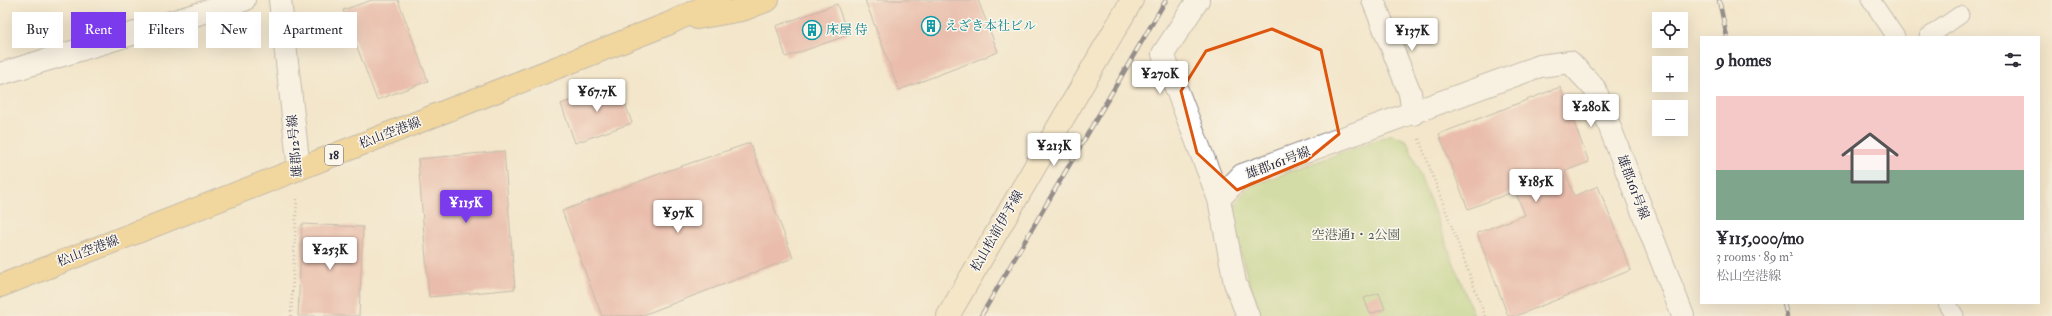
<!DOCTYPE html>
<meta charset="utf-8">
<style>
body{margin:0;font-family:"IM FELL Double Pica","Noto Serif JP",serif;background:#f7f7f7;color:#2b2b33;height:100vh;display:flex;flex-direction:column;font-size:15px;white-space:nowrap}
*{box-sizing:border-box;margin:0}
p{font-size:13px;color:#7c7c81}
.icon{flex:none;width:22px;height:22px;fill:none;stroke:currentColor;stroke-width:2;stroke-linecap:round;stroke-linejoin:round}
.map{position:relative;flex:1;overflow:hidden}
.side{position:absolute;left:1700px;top:36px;width:340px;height:268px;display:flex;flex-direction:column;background:#fff;border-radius:0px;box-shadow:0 4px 16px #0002}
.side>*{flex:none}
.banner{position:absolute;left:12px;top:12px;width:380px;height:36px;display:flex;gap:8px}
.tools{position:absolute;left:1652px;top:12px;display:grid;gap:8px}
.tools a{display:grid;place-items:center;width:36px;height:36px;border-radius:0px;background:#fff;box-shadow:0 4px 16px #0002;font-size:20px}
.price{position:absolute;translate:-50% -34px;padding:0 9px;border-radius:4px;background:#fff;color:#222;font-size:13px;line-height:26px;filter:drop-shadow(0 1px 2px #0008)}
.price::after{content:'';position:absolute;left:50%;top:24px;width:12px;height:9px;margin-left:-6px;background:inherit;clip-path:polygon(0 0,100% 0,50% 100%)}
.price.current{background:#7c3aed;color:#fff}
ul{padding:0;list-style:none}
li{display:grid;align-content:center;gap:8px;height:212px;padding:0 16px}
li+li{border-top:1px solid #e1e1e2}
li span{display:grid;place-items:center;height:124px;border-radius:0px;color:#555}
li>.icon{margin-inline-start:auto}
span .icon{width:72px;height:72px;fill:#fffc;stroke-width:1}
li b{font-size:17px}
h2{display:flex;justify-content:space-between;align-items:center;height:48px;padding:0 16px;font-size:17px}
.pill{padding:0 14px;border-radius:0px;background:#fff;box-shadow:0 4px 16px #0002;font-size:14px;line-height:36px}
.pill.current{background:#7c3aed;color:#fff}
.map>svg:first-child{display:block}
.green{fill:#aed17b;stroke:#687a5b}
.building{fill:#df8b87}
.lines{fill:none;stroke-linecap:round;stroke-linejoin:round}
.service-casing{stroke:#8a8483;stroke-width:19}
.minor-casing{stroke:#8a8483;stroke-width:24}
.secondary-casing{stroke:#8a8483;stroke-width:24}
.primary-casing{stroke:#8a8483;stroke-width:24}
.path{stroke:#8a8483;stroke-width:2.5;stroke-dasharray:1 3;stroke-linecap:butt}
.service{stroke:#fff;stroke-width:17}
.minor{stroke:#fff;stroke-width:22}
.secondary{stroke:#f9e7c3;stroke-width:22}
.primary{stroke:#f0c469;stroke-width:22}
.rail-casing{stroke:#22223b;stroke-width:4.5}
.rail{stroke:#fbf7ec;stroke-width:3;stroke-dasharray:9;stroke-linecap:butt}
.marked{fill:none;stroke:#de560e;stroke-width:3;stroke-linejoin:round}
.labels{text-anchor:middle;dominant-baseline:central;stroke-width:3;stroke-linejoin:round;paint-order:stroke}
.shield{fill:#fbf7ec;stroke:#636270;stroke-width:1}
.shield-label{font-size:12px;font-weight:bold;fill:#22223b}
.culture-label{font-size:13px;fill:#0d838f;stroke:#fbf7ec;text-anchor:start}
.street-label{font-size:13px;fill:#22223b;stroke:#fbf7ec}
.park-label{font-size:13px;fill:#4c574e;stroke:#fbf7ec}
</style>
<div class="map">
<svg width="2052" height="316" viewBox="0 0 2052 316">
<rect width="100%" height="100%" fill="#fbf7ec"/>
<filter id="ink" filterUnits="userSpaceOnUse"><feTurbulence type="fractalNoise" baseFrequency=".025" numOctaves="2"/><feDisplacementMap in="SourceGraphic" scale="8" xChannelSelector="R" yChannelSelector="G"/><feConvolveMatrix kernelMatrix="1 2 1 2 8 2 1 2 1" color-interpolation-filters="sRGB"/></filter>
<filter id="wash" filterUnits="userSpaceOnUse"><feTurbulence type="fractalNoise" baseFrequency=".012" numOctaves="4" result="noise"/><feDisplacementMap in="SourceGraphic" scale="16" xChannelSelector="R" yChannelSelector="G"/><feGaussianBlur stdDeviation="0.9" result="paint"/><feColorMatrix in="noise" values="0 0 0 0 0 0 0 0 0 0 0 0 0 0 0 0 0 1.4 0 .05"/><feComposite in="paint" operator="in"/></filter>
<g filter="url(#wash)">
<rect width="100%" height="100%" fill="#f3e6cb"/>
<path class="green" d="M 1392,134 L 1407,141 L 1474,316 L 1261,316 C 1253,294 1228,225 1236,205 C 1239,197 1244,191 1251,186 Z"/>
<g id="blocks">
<g class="building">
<polygon points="372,0 398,0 428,81 377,100 343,10"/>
<polygon points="865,0 978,0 998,52 899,90"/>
<polygon points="837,4 848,35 786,57 776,26"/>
<polygon points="618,83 632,123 575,143 561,104"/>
<polygon points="1560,87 1589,162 1565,171 1574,196 1598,186 1631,270 1516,316 1508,316 1477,233 1525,215 1515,191 1468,209 1439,134"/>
<polygon points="750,143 793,258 640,316 602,316 562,211 667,171"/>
<polygon points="504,151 515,289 429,297 418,159"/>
<polygon points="302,224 363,227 359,316 298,316"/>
<polygon points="1379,293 1385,309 1370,314 1364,298"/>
</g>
</g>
</g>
<g filter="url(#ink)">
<use href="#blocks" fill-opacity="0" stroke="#8a8483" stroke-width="1"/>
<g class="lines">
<g class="service-casing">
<g id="service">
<polyline points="1871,0 1896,37"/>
<polyline points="1928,37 1960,15"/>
<polyline points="1947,303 1955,316"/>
</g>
</g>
<g class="minor-casing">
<g id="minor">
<polyline points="280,0 299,169"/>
<polyline points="1198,0 1163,54 1219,199"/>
<polyline points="1373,0 1410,93 1413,114"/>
<polyline points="0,74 244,0"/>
<polyline points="1248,316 1235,283 1219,199 1242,175 1540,66 1570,62 1595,89 1683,316"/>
</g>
</g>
<g class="secondary-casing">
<polyline id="secondary" points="948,316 1132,0"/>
</g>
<g class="primary-casing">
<g id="primary">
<polyline points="697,18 742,10 768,0"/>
<polyline points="0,286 668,24 718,0"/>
</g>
</g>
<g class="path">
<polyline points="1419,139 1485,316"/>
<polyline points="291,316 297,197"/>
</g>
<use href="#service" class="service"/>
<use href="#minor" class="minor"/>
<use href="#secondary" class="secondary"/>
<use href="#primary" class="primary"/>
<g class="rail-casing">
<g id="rail">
<polyline points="1719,0 1727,37"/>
<polyline points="1784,303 1787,316"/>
<polyline points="981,316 1166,0"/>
</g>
</g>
<use href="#rail" class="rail"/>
</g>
</g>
<path d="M0 0H2052V316H0ZM 1272,29 L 1321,50 L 1339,134 L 1306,161 L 1237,190 L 1197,153 L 1181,91 L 1206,51 Z" fill="#f3e6cb" fill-opacity=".55" fill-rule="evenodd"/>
<path class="marked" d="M 1272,29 L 1321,50 L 1339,134 L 1306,161 L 1237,190 L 1197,153 L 1181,91 L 1206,51 Z"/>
<defs>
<g id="building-ring" transform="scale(1)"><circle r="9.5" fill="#fbf7ec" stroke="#0f9aa8" stroke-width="1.5"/><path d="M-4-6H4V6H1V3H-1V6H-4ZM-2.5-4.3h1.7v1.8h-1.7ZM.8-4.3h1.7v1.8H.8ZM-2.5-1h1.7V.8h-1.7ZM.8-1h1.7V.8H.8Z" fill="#0f9aa8"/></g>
</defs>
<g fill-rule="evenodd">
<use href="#building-ring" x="931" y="26"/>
<use href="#building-ring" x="812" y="30"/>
</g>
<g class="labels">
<rect class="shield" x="325" y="145" width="18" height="20" rx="3"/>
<g class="shield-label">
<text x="334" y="155">18</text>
</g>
<g class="culture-label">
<text x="945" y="26">えざき本社ビル</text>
<text x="826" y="30">床屋 侍</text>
</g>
<g class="street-label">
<text transform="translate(390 133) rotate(-21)">松山空港線</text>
<text transform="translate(295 146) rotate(-95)">雄郡12号線</text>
<text transform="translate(1278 163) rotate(-21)">雄郡161号線</text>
<text transform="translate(1633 187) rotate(69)">雄郡161号線</text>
<text transform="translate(997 231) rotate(-60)">松山松前伊予線</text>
<text transform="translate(88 251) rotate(-21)">松山空港線</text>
</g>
<g class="park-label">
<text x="1356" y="235">空港通1・2公園</text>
</g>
</g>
</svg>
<div class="tools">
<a><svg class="icon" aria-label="locate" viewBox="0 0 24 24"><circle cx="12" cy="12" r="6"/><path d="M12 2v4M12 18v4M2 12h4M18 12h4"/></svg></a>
<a>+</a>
<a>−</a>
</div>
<b class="price" style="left:1412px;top:52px">¥137K</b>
<b class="price" style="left:1160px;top:95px">¥270K</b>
<b class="price" style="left:597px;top:113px">¥67.7K</b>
<b class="price" style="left:1591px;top:128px">¥280K</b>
<b class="price" style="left:1054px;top:167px">¥213K</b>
<b class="price" style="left:1536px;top:203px">¥185K</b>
<b class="price current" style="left:466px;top:224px">¥115K</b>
<b class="price" style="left:678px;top:234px">¥97K</b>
<b class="price" style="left:330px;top:271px">¥253K</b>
<div class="banner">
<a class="pill">Buy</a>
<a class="pill current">Rent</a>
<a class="pill">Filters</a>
<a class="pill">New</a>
<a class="pill">Apartment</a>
</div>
<section class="side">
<h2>9 homes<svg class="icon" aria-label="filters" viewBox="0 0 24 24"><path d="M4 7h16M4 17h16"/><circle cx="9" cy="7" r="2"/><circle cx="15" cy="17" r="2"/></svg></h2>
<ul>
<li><span style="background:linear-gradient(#f6c9c9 60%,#7fa58c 0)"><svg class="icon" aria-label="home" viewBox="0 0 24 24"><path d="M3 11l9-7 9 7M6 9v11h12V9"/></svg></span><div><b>¥115,000/mo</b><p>3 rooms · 89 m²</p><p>松山空港線</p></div></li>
</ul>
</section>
</div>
